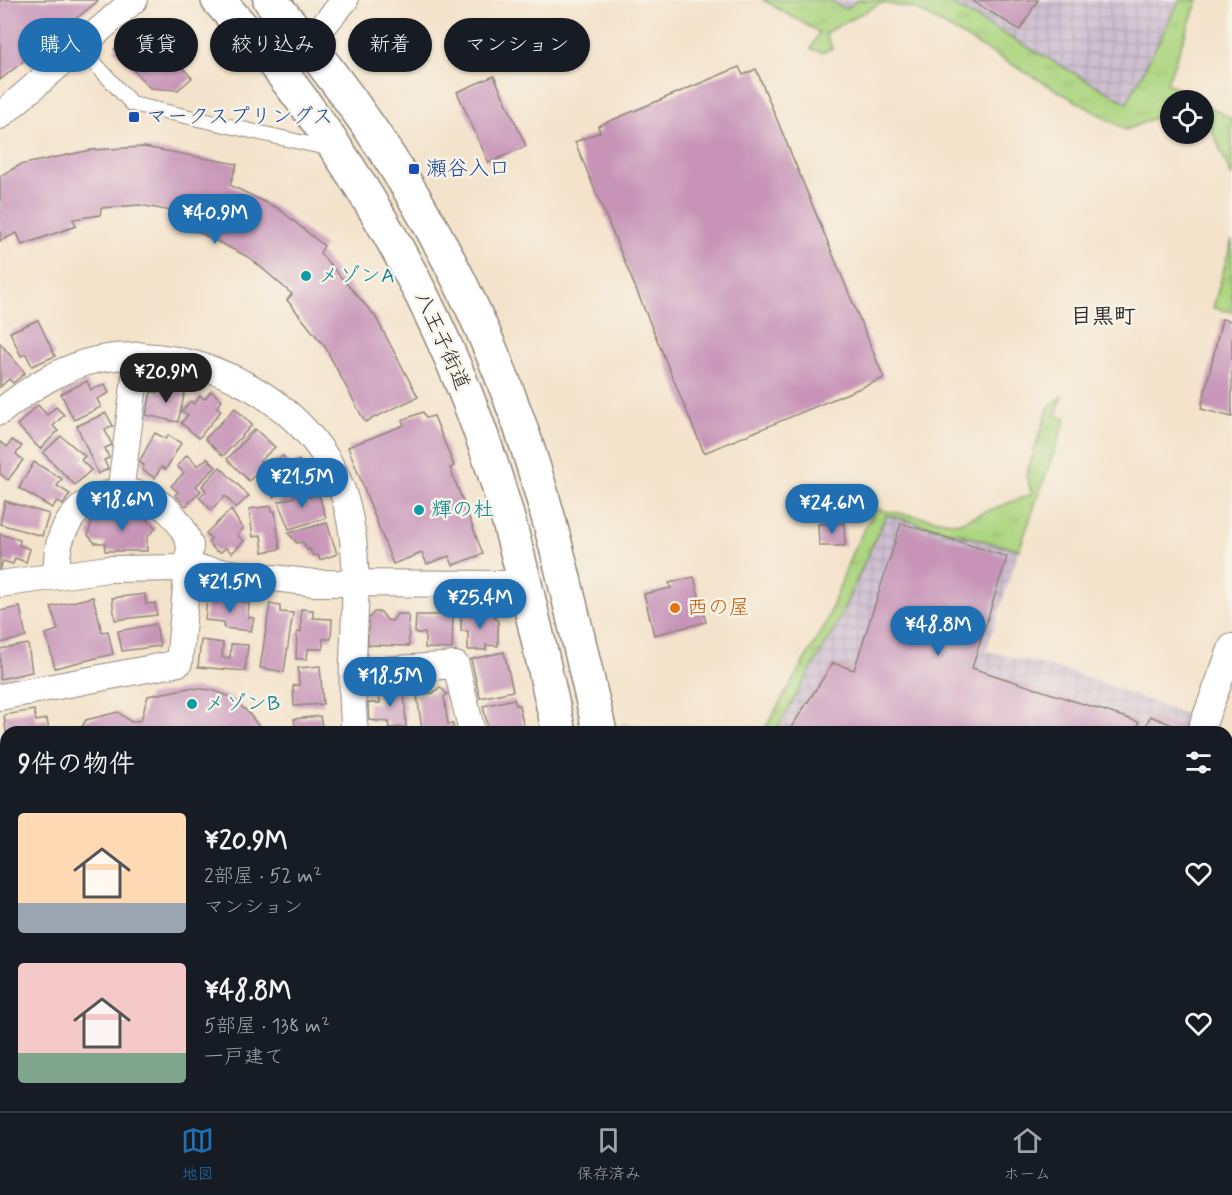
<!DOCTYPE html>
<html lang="ja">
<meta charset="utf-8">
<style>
body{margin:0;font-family:Mynerve,"Klee One",sans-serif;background:#20242c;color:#f1f3f6;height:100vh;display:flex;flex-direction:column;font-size:22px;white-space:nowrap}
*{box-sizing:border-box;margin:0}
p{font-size:20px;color:#9ea1a6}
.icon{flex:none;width:33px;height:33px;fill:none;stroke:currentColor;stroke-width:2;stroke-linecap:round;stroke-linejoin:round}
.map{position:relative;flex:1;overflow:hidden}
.details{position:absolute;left:0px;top:726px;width:1233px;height:386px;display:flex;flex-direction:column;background:#171b24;border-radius:18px 18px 0 0;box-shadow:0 2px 4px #0004}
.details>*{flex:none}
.hud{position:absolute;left:18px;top:18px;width:600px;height:54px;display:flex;gap:12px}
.tools{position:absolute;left:1160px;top:90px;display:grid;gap:12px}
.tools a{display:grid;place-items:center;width:54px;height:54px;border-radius:50%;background:#171b24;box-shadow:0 2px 4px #0004;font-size:30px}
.price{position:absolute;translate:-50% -51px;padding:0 14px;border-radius:21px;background:#1f6fb2;color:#fff;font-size:20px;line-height:39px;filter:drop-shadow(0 2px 3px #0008)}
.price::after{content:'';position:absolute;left:50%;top:36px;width:18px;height:14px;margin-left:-9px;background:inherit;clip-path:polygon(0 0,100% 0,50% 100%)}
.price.selected{background:#222;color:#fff}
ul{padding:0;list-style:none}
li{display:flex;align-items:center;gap:18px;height:150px;padding:0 18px}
li span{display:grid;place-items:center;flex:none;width:168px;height:120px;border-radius:6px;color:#555}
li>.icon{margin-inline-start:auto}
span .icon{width:72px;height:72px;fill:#fffc;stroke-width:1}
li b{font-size:26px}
h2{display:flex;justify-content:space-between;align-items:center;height:72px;padding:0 18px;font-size:26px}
.tag{padding:0 21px;border-radius:27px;background:#171b24;box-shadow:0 2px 4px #0004;font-size:21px;line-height:54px}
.tag.selected{background:#1f6fb2;color:#fff}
.tab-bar{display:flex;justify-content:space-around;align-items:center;height:84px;border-top:2px solid #363941;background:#171b24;font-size:16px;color:#9ea1a6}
.tab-bar a{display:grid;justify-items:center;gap:3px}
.tab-bar .selected{color:#1f6fb2}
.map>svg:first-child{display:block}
.industrial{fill:url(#industrial-grid)}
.grass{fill:url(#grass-tufts);stroke:#6c8056;stroke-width:1.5}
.building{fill:#c794b8}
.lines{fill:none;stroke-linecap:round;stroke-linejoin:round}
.lane-casing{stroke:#90877b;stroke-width:16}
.street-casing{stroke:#90877b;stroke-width:28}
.secondary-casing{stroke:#90877b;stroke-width:36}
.lane{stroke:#fff;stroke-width:14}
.street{stroke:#fff;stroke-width:26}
.secondary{stroke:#fff;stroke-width:33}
.transit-dot{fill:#1a4fb4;stroke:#f7f3e8;stroke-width:2}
.culture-dot{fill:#0f9aa8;stroke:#f7f3e8;stroke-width:2}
.food-dot{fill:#e8710a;stroke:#f7f3e8;stroke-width:2}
.labels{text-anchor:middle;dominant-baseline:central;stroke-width:5;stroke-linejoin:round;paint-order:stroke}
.transit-label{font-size:21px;fill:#164399;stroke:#f7f3e8;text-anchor:start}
.culture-label{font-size:21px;fill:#0d838f;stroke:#f7f3e8;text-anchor:start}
.street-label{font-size:21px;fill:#2b2b2b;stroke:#f7f3e8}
.food-label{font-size:21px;fill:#c56008;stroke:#f7f3e8;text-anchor:start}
.neighbourhood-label{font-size:22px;font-weight:bold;fill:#2b2b2b;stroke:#f7f3e8}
</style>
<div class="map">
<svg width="1232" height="1111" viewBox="0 0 1232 1111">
<defs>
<pattern id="industrial-grid" width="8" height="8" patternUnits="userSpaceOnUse" patternTransform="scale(1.5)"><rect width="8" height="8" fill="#cebed0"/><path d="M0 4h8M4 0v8" fill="none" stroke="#b1a3b3"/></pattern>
<pattern id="grass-tufts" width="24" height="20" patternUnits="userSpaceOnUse" patternTransform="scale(1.5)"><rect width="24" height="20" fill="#add681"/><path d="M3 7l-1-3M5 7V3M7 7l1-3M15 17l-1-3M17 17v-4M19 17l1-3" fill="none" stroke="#95b870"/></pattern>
</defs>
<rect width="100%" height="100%" fill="#f7f3e8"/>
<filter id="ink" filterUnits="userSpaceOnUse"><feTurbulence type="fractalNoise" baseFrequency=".0167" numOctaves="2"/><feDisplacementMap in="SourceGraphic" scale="12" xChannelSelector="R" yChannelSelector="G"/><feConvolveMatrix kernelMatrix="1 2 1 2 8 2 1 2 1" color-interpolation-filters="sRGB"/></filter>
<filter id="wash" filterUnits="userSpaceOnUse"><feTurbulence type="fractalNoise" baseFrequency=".008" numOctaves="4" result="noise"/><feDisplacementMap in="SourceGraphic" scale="24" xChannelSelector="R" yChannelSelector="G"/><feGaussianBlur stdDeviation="1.35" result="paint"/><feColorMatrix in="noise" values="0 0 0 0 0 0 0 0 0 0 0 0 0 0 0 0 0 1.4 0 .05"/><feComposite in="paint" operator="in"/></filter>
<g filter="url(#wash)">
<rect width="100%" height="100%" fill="#f4e3cb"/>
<g class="industrial">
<polygon points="829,0 857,0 846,10"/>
<polygon points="944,0 1180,0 1127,103"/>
<polygon points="886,514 1019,550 986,651 1075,673 1192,717 1186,732 776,732 835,628"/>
<polygon points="621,723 655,732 623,732"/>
</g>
<g class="grass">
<polygon points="763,0 829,0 846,10 857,0 944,0 1127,103 1180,0 1198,0 1167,83 1199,100 1170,100 1170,111 1126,130 916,9 881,3 825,33 832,48 823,52 811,49 819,32"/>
<polygon points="1203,103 1232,119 1232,177 1208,121 1203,123"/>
<polygon points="1232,240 1232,312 1213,308"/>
<polygon points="1062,396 1056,415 1066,418 1019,550 886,515 835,628 775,732 763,732 826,623 852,553 875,509 957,523 1032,494 1026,475 1049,407"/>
</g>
<g id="blocks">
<g class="building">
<polygon points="0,0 99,0 0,80"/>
<polygon points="971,0 1038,0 1020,30"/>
<polygon points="142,23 192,78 178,90 150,88 114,49"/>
<polygon points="739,67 743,75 756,69 884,378 704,453 575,142 600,132 598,126"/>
<polygon points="494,76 526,146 489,163 457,92"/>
<polygon points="144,147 237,164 230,185 279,209 324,246 320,253 375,316 418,397 365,422 325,347 287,300 292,294 250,258 199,232 175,228 177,212 140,205 101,208 100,215 73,219 76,226 22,245 17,233 0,241 0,176 20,165 91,150"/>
<polygon points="1222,319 1232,321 1232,417 1201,409"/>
<polygon points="38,320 55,356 32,366 26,354 21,356 10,332"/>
<polygon points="0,343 25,373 13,383 9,379 0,387"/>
<polygon points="87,381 91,390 105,384 109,393 97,399 101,407 74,420 61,394"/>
<polygon points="159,385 185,391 178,422 146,415 151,392 157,393"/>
<polygon points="211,391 222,400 217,407 221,411 199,438 181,423 188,415 182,411 191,401 194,404 200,396 205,399"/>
<polygon points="38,405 47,415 56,407 64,415 53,426 58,431 40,449 17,425"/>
<polygon points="235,408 252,425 223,456 205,439"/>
<polygon points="423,412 426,418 434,416 454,466 450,468 483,554 453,565 449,556 427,564 422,553 393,564 348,447 404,425 402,420"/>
<polygon points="106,413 113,426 105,430 112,445 105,448 109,458 104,460 108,469 98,474 77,426"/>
<polygon points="255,429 275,447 260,461 264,465 249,481 227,459"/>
<polygon points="155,433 166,439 168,435 181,443 166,469 161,467 155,478 142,470 144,465 139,462"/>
<polygon points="61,436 85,456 81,460 91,470 75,485 43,453"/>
<polygon points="12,440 22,446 16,454 23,460 8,480 0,474 0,442 7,447"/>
<polygon points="187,455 198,466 207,458 216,467 196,486 201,491 186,506 175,495 178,492 171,486 184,473 177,466"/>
<polygon points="283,456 289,465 299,460 308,476 273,497 261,477 271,471 267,465"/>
<polygon points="34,462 62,479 57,486 70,494 63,505 57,501 52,508 19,488"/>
<polygon points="220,467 249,496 236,508 225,496 211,510 199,497 206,491 202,486"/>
<polygon points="307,488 309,497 319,495 326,518 289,529 278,502 295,497 293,492"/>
<polygon points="5,501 49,514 42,536 0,524"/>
<polygon points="271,506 272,511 275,511 280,549 263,552 261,535 253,537 249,509"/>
<polygon points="231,510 243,529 237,535 244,541 232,553 226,548 221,552 216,551 208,542 211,539 206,533"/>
<polygon points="141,514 156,528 147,537 147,551 105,551 105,543 95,543 88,535 92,520 98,516"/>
<polygon points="327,523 337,554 320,560 318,555 313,556 310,549 307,550 303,542 297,543 288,533"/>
<polygon points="844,523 845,546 819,546 818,524"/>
<polygon points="901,523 1007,557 972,668 1139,722 1135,732 788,732 833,663 854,670"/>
<polygon points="0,534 20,540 19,545 30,549 26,562 15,558 13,564 3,561 0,570"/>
<polygon points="694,577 706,622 654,635 644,594 671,588 669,583"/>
<polygon points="145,594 146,604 155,603 157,615 115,620 112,598"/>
<polygon points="93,597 102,632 108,631 113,654 55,668 46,634 58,630 51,607"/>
<polygon points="207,600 249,603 248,617 254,618 251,631 224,628 224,622 205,620"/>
<polygon points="270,604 280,606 280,612 293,613 284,672 260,668"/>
<polygon points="20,607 26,637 0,643 0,611"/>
<polygon points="301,609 313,610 313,618 332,619 331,639 323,639 323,649 308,649 307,659 296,659 297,632 301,632"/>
<polygon points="374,612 381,612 387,620 392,621 397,614 408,614 409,646 368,645 368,619"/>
<polygon points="461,613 491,613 498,621 498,646 486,645 486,650 468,650 468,631 461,631"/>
<polygon points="416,615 453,615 452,649 425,648 425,633 415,633"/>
<polygon points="156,624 160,646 122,651 118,631"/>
<polygon points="201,640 223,643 222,657 230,658 231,644 248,645 245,671 198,667"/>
<polygon points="28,644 32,672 0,679 0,649"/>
<polygon points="504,652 513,691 480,698 471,659"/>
<polygon points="320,666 323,704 294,706 293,686 299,685 298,668"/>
<polygon points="386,684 398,684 398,688 404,688 406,727 389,728 389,722 369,720 368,703 380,703 379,694 387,694"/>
<polygon points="440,687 447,694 444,697 448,724 453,724 454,732 445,732 444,728 422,730 417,695 433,693"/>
<polygon points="189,688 212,690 230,697 248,712 263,732 79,732 86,720 118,712 131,722 141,720 148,696"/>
<polygon points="514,699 516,705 519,705 525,732 489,732 483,706"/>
<polygon points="34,710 36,721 47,719 49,732 6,732 4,715"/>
<polygon points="320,716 323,732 296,732 294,719"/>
<polygon points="1150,716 1190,732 1144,732"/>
<polygon points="6,769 6,840 0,842 0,771"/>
<polygon points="6,870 6,1053 0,1048 0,872"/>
<polygon points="1232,898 1232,941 1227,953 1227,910"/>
<polygon points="1232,945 1232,976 1227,974 1227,958"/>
<polygon points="1227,1006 1232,1009 1232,1111 1202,1111 1198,1106 1227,1106"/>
<polygon points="0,1066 6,1072 6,1106 369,1106 370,1111 0,1111"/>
<polygon points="448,1106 470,1106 471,1108 448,1111"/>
<polygon points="823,1106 1066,1106 1067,1111 824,1111"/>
</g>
</g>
</g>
<g filter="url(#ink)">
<use href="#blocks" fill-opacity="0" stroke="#90877b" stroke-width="1.5"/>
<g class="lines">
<g class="lane-casing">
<polyline id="lane" points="80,47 132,104 331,149"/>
</g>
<g class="street-casing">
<g id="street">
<polyline points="279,69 308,44 345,0"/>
<polyline points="0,116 134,0"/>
<path d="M 0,412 C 29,389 63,366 100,359 C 199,341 321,404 347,506 C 366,580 346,657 355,732"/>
<polyline points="120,493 138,355"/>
<polyline points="0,584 108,569 189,568 315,583 525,584"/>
<polyline points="353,672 456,665 472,732"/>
<path d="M 0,697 L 179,663 L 190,545 C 161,462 50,481 57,575"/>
<polyline points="1200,732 1232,647"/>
<polyline points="413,1106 414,1111"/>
<polyline points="1180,1106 1185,1111"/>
</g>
</g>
<g class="secondary-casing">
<g id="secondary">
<path d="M 218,0 C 239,24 261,47 281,72 C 366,182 434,303 481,434 C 516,531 536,632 559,732"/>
<path d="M 270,0 C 379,123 463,265 518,420 C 554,521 575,628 600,732"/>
<polyline points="671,1106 672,1111"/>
</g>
</g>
<use href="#lane" class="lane"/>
<use href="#street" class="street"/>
<use href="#secondary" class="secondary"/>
</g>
</g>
<g class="transit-dot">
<rect x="128" y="111" width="12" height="12" rx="3"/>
<rect x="408" y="163" width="12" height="12" rx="3"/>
</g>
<g class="culture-dot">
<circle cx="306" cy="276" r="6"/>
<circle cx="419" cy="510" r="6"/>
<circle cx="192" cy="704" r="6"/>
</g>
<circle class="food-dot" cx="675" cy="608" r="6"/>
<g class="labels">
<g class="transit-label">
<text x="146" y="117">マークスプリングス</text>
<text x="426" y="169">瀬谷入口</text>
</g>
<g class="culture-label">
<text x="318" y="276">メゾンA</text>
<text x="431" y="510">輝の杜</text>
<text x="204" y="704">メゾンB</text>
</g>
<g class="street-label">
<text transform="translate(442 341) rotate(66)">八王子街道</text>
</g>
<g class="food-label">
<text x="687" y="608">西の屋</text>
</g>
<g class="neighbourhood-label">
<text x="1103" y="317">目黒町</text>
</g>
</g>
</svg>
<div class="tools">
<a><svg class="icon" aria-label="locate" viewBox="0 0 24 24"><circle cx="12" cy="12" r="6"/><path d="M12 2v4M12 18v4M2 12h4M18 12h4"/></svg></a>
</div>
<b class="price" style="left:215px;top:245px">¥40.9M</b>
<b class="price selected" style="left:166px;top:404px">¥20.9M</b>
<b class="price" style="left:302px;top:509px">¥21.5M</b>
<b class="price" style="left:122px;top:532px">¥18.6M</b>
<b class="price" style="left:832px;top:535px">¥24.6M</b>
<b class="price" style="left:230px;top:614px">¥21.5M</b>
<b class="price" style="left:480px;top:630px">¥25.4M</b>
<b class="price" style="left:938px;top:657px">¥48.8M</b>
<b class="price" style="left:390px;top:708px">¥18.5M</b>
<div class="hud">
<a class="tag selected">購入</a>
<a class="tag">賃貸</a>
<a class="tag">絞り込み</a>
<a class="tag">新着</a>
<a class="tag">マンション</a>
</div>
<section class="details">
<h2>9件の物件<svg class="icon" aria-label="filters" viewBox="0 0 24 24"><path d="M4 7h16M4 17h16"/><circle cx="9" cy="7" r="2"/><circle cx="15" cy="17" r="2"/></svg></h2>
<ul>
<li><span style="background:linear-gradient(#ffd9b3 75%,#9aa5b1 0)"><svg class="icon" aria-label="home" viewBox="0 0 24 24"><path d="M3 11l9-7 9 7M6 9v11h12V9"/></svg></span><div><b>¥20.9M</b><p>2部屋 · 52 m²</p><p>マンション</p></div><svg class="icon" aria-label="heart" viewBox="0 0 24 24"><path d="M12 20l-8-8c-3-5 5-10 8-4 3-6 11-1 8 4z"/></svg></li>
<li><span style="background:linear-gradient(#f6c9c9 75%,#7fa58c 0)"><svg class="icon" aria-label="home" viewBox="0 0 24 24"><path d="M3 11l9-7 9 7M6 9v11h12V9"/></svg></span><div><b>¥48.8M</b><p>5部屋 · 138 m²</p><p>一戸建て</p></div><svg class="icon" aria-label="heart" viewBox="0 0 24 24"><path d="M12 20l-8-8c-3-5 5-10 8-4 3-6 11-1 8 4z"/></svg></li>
</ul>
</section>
</div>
<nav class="tab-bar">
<a class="selected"><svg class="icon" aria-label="map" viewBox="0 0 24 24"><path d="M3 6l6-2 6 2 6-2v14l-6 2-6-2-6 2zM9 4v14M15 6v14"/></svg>地図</a>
<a><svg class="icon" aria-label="saved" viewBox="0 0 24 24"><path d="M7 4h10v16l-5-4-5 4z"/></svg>保存済み</a>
<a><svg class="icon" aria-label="home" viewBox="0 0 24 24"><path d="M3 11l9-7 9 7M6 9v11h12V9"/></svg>ホーム</a>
</nav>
